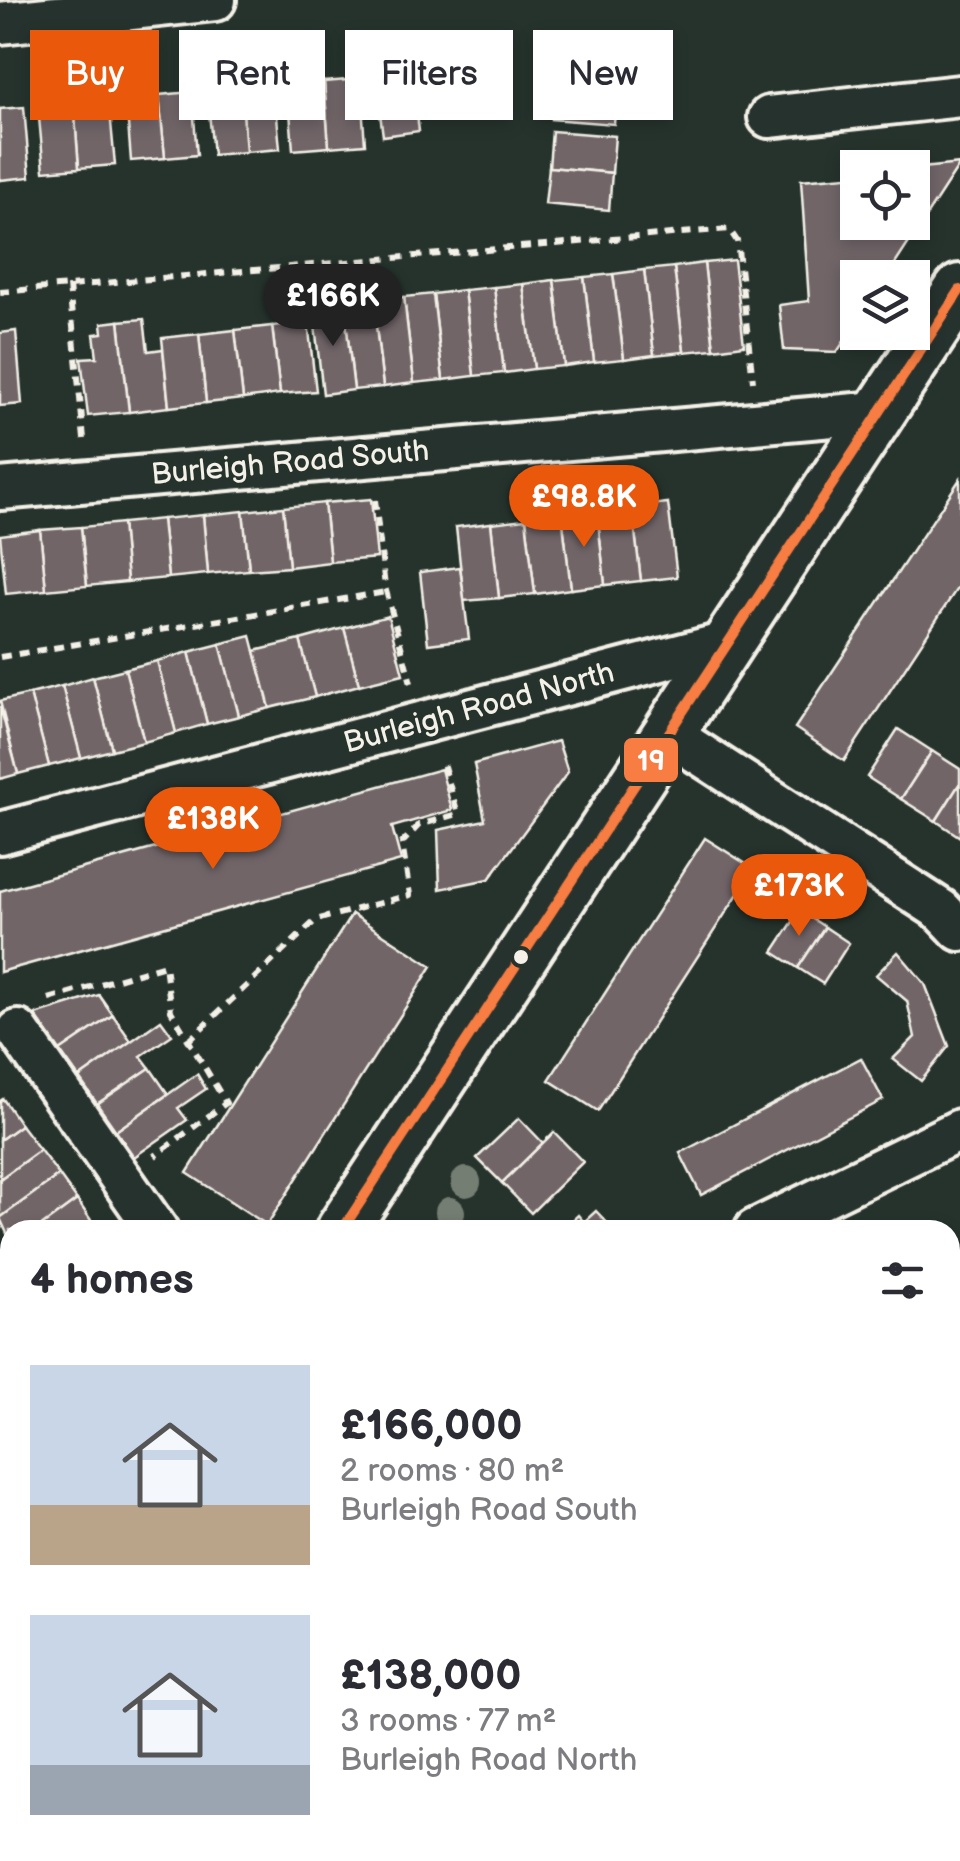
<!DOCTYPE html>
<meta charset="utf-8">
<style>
body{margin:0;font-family:"Balsamiq Sans",sans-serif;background:#f2f2f3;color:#2b2b33;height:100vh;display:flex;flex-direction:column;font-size:38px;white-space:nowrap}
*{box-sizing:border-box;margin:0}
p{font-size:32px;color:#7c7c81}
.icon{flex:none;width:55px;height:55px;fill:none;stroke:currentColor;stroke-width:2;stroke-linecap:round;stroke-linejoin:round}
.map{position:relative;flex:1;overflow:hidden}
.drawer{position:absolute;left:0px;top:1220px;width:960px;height:642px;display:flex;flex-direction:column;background:#fff;border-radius:30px 30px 0 0;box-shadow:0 5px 15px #0003}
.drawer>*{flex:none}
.guide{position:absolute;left:30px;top:30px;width:900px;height:90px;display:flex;gap:20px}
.fabs{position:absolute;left:840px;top:150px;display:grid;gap:20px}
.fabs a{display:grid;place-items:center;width:90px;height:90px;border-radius:0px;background:#fff;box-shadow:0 5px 15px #0003;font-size:50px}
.price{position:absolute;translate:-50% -85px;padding:0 22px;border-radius:35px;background:#ea580c;color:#fff;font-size:32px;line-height:65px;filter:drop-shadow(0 2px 5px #0008)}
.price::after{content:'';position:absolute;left:50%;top:60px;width:30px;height:22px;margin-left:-15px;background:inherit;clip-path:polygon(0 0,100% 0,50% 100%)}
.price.selected{background:#222;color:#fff}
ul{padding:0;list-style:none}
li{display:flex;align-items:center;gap:30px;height:250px;padding:0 30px}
li span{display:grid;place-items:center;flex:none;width:280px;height:200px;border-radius:0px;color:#555}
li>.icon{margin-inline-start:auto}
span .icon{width:120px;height:120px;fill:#fffc;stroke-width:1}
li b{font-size:42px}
h2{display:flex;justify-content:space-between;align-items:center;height:120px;padding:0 30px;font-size:42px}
.pill{padding:0 35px;border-radius:0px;background:#fff;box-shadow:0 5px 15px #0003;font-size:35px;line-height:90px}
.pill.selected{background:#ea580c;color:#fff}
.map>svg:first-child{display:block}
.building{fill:#716568;stroke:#f4f1e8;stroke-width:2.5}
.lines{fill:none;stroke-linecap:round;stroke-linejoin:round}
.pedestrian-casing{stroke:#f4f1e8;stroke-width:38}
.minor-casing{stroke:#f4f1e8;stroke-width:48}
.tertiary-casing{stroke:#f4f1e8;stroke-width:58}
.trunk-casing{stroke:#f4f1e8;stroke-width:62}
.path{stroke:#f4f1e8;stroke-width:6;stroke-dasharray:10 8;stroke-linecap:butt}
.pedestrian{stroke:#26332d;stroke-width:30}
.minor{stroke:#26332d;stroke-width:40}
.tertiary{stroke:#26332d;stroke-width:50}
.trunk{stroke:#26332d;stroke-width:55}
.bus-1-casing{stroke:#26332d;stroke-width:18}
.bus-1{stroke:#f77d43;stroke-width:10}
.tree{fill:#747e73}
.bus-dot{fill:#f4f1e8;stroke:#26332d;stroke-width:4}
.labels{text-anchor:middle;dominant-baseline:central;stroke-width:9;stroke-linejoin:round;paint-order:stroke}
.street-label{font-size:30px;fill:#f4f1e8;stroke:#26332d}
.line-badge{stroke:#26332d;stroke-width:4}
.badge-label{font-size:28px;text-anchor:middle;font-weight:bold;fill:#fff}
</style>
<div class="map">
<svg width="960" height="1861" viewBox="0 0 960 1861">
<rect width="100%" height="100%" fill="#26332d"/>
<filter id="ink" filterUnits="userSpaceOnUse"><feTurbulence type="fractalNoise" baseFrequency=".01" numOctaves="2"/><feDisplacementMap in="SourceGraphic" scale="20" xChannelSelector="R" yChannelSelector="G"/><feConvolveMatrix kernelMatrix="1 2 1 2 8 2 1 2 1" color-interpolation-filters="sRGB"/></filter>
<g filter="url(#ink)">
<g class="building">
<polygon points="557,45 620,51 617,88 554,82"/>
<polygon points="411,71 414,92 420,92 424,115 417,115 419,131 383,136 375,76"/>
<polygon points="360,79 365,144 329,147 324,82"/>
<polygon points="324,82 329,147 293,150 288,86"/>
<polygon points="554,82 617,88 614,124 551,119"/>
<polygon points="274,84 280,149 246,152 241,87"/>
<polygon points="241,87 246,152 213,155 207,90"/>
<polygon points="192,92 197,155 165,158 159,95"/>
<polygon points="159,95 165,158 131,161 126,98"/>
<polygon points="109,101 115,165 79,168 74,104"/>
<polygon points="74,104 79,168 44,171 38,107"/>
<polygon points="24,107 30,177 0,180 0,109"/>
<polygon points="552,131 615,136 612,173 549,167"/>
<polygon points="960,164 886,278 858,278 858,321 837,352 784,350 779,305 809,301 801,180 858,175 858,222 912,222 912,169"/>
<polygon points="549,167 612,173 609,210 545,204"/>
<polygon points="734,260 744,345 714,349 704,263"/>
<polygon points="704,263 714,349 684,352 674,267"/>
<polygon points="674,267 684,352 654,355 644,270"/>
<polygon points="644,270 654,355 624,359 613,274"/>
<polygon points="613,274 624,359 594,362 584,277"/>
<polygon points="584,277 594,362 564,366 554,280"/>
<polygon points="554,280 564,366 534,369 523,284"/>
<polygon points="523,284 534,369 504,373 494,287"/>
<polygon points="494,287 504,373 474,376 464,290"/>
<polygon points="464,290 474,376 443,380 433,294"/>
<polygon points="433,294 443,380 414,383 404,297"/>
<polygon points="404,297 414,383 383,387 373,301"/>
<polygon points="373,301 383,387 354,390 344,304"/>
<polygon points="344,304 354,390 323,394 313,308"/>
<polygon points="144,319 148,351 163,349 169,407 129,412 119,321"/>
<polygon points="119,321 129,412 88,416 81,358 97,357 94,334 103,333 102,323"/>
<polygon points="308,322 316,391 280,394 272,326"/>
<polygon points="272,326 280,394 243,399 235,330"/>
<polygon points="235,330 243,399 206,403 199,334"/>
<polygon points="16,331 22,404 0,406 0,333"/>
<polygon points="199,334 206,403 169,407 162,338"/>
<polygon points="960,479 960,584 844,761 795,728"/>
<polygon points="371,499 377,558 330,562 324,503"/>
<polygon points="324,503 330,562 289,567 283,507"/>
<polygon points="668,503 677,577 641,581 632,507"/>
<polygon points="283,507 289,567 249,570 243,511"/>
<polygon points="632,507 641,581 605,585 597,511"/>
<polygon points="243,511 249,570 208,574 203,515"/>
<polygon points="597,511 605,585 571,589 562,515"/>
<polygon points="203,515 208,574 168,578 162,519"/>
<polygon points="562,515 571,589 535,594 526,519"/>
<polygon points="162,519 168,578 127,582 122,523"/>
<polygon points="526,519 535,594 499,598 491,523"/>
<polygon points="122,523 127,582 87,586 81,527"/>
<polygon points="491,523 499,598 464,601 456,527"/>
<polygon points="81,527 87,586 46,590 40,530"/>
<polygon points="40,530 46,590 6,594 0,535"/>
<polygon points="460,567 469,639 428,644 420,572"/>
<polygon points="388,616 403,674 359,685 344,628"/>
<polygon points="344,628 359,685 315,697 300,640"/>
<polygon points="251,636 270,708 239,716 220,644"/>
<polygon points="300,640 315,697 270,708 255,651"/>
<polygon points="220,644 239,716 207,724 189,652"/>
<polygon points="189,652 207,724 176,733 157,661"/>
<polygon points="157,661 176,733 144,742 125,669"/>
<polygon points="125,669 144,742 112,750 93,677"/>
<polygon points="93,677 112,750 81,758 62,686"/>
<polygon points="62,686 81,758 49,766 30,694"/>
<polygon points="30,694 49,766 18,774 0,701"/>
<polygon points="0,706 18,774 0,779"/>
<polygon points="898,729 932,751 901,799 867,777"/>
<polygon points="558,741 568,772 489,879 440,889 438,830 485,820 474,764"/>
<polygon points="932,751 960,769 960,783 936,821 901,799"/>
<polygon points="441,769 452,810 392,827 401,861 0,972 0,891"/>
<polygon points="960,783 960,837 936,821"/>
<polygon points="705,838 754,869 598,1111 549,1080"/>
<polygon points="800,911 825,927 798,968 773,952"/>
<polygon points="352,914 432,966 267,1225 187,1173"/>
<polygon points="825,927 849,943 823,984 798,968"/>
<polygon points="898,952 925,984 949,1046 921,1081 893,1059 915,1037 907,1001 876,975"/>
<polygon points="99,995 113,1015 60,1051 35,1015"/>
<polygon points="113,1015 131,1041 79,1078 60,1051"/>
<polygon points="161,1020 172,1035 141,1056 150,1068 97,1104 79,1078"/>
<polygon points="861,1058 883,1100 701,1195 680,1153"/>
<polygon points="150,1068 168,1094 116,1131 97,1104"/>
<polygon points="197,1074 206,1089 178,1108 187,1120 134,1157 116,1131"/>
<polygon points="3,1099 21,1125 0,1140 0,1101"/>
<polygon points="519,1118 543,1143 502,1183 477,1158"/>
<polygon points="21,1125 40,1150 0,1179 0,1140"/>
<polygon points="554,1132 583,1162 531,1213 502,1183"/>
<polygon points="40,1150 59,1175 0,1218 0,1179"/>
<polygon points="59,1175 77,1200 36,1230 10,1230 10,1240 0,1218"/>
<polygon points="77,1200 95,1226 89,1230 36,1230"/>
<polygon points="596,1211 614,1230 562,1230 578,1215 584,1222"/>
<polygon points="960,1253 960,1343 958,1346 950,1338 950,1264"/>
<polygon points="10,1400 10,1454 0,1461 0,1407"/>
<polygon points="10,1454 10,1511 0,1518 0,1461"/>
<polygon points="10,1511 10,1569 6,1572 0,1563 0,1518"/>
<polygon points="956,1561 960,1565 960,1618 950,1609 950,1567"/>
<polygon points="672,1852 729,1852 738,1861 682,1861"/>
</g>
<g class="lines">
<g class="pedestrian-casing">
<g id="pedestrian">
<polyline points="950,1714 960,1704"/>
<polyline points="805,1861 814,1852"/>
</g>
</g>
<g class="minor-casing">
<g id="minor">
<polyline points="0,23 215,0"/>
<polyline points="769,117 960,96"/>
<polyline points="0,489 879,412"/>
<polyline points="666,732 941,910 960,930"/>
<polyline points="0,833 726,643"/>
<polyline points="18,1031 157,1230"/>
<polyline points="755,1230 960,1130"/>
<polyline points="950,1407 960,1403"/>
<polyline points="0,1741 10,1730"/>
<polyline points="492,1861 500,1852"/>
</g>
</g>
<g class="tertiary-casing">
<polyline id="tertiary" points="342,1230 960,290"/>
</g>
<g class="trunk-casing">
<g id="trunk">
<polyline points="0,1666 10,1674"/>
<polyline points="150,1852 156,1861"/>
</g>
</g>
<g class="path">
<polyline points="69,286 84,439"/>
<polyline points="0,292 729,229 737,241 753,381"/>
<polyline points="375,500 385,587 411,683"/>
<polyline points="0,657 386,592"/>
<polyline points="49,999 165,965 171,1011 226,1103 155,1156"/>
<polyline points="188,1041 316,920 410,895 402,843 419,825 458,814 443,763"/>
<polyline points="0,1278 10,1292"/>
</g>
<use href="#pedestrian" class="pedestrian"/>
<use href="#minor" class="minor"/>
<use href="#tertiary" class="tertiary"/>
<use href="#trunk" class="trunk"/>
<g class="bus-1-casing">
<polyline id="bus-1" points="342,1230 960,290"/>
</g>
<use href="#bus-1" class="bus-1"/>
</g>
<g class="tree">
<circle cx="466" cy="1182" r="15"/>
<circle cx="450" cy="1212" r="15"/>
</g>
</g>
<circle class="bus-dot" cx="521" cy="957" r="9"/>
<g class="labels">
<g class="street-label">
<text transform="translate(290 463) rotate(-5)">Burleigh Road South</text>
<text transform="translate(479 708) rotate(-15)">Burleigh Road North</text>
</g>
</g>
<rect class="line-badge" x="622" y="736" width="58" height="48" rx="10" fill="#f77d43"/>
<g class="badge-label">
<text x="651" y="770">19</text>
</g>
</svg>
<div class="fabs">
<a><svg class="icon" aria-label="locate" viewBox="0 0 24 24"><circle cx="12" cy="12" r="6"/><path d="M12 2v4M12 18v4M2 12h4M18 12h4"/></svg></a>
<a><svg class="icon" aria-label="layers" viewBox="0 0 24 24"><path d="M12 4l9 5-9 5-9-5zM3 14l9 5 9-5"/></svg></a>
</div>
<b class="price selected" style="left:333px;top:349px">£166K</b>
<b class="price" style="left:584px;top:550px">£98.8K</b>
<b class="price" style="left:213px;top:872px">£138K</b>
<b class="price" style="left:799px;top:939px">£173K</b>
<div class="guide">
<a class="pill selected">Buy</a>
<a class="pill">Rent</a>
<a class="pill">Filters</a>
<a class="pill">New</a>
</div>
<section class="drawer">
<h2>4 homes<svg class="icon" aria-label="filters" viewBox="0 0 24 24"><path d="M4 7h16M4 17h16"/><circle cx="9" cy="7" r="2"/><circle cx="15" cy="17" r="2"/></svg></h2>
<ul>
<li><span style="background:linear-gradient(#c9d6e8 70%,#b9a48a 0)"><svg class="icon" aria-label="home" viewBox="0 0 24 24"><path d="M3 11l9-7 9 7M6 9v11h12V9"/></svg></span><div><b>£166,000</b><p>2 rooms · 80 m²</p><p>Burleigh Road South</p></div></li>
<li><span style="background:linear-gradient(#c9d6e8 75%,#9aa5b1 0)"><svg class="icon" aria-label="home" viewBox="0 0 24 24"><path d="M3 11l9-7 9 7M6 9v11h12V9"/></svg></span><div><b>£138,000</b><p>3 rooms · 77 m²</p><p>Burleigh Road North</p></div></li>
</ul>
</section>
</div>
